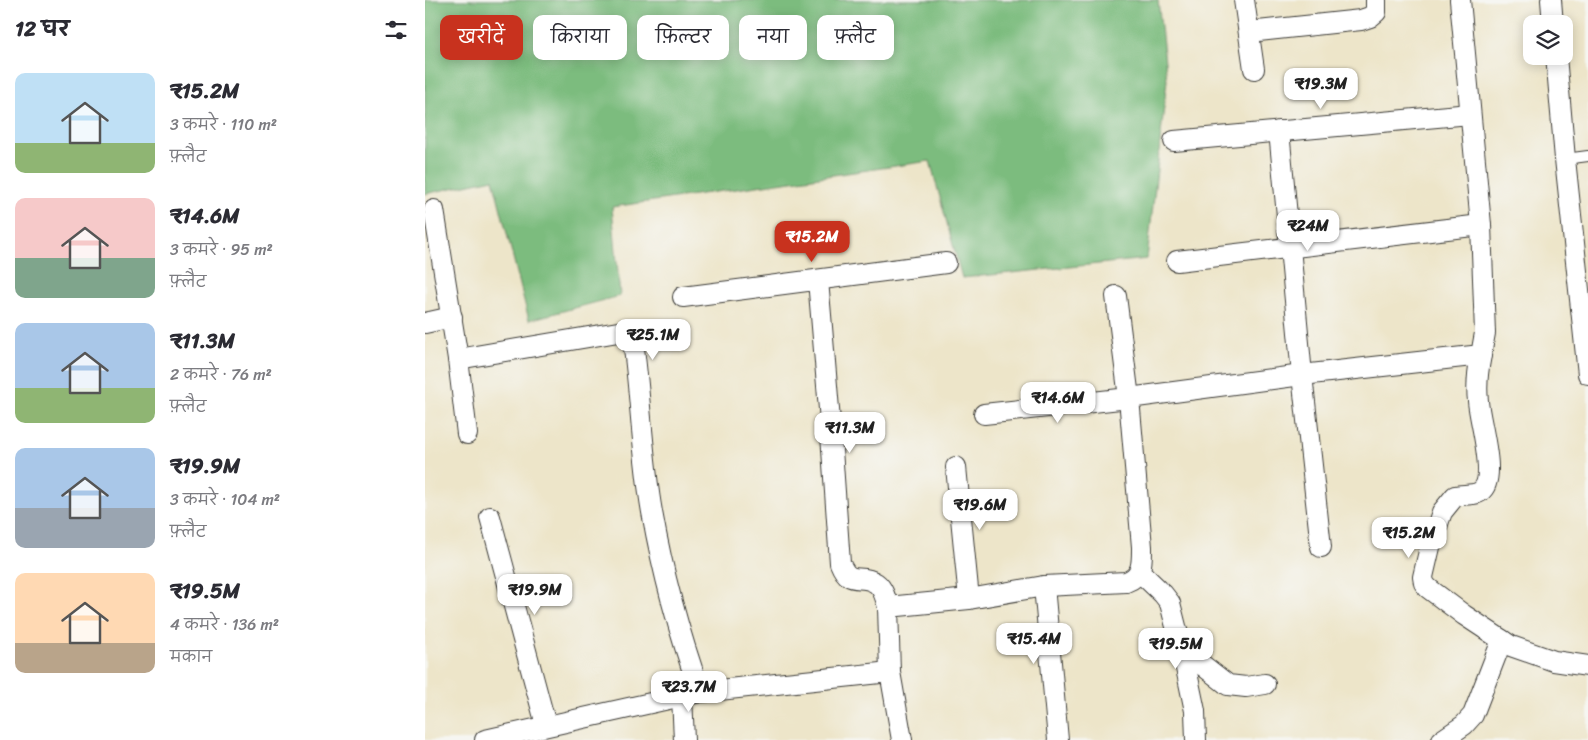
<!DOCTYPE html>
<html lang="hi">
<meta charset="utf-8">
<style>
body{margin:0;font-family:Sriracha,"Playpen Sans Deva",sans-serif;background:#f7f7f7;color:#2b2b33;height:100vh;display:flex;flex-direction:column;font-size:19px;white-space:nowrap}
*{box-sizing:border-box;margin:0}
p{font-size:16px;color:#7c7c81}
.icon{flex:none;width:28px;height:28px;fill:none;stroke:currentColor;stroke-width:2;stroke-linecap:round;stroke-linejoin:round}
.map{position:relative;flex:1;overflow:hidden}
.sheet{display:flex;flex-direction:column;background:#fff;width:425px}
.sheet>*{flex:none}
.guide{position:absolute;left:15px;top:15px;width:475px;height:45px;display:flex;gap:10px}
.buttons{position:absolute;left:1098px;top:15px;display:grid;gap:10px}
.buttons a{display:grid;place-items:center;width:50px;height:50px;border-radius:10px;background:#fff;box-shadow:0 2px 12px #0003;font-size:25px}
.price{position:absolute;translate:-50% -42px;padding:0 11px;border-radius:10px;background:#fff;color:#222;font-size:16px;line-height:32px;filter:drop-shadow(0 1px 2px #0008)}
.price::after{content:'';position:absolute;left:50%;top:30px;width:15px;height:11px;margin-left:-8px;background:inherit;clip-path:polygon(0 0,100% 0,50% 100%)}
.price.on{background:#c8321e;color:#fff}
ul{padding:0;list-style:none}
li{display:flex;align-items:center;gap:15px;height:125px;padding:0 15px}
li span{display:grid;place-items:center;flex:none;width:140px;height:100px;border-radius:10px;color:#555}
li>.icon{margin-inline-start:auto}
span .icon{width:60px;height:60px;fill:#fffc;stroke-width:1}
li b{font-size:21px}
h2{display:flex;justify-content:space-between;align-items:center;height:60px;padding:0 15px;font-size:21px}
.pill{padding:0 18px;border-radius:10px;background:#fff;box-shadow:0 2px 12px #0003;font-size:18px;line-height:45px}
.pill.on{background:#c8321e;color:#fff}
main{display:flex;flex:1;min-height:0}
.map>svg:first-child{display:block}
.forest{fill:#7bbc7e;stroke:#4c6c4d}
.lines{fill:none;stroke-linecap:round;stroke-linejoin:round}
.lane-casing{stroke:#3b3a36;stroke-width:12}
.street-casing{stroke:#3b3a36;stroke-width:22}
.lane{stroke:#fff;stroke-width:10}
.street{stroke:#fff;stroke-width:20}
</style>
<main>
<section class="sheet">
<h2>12 घर<svg class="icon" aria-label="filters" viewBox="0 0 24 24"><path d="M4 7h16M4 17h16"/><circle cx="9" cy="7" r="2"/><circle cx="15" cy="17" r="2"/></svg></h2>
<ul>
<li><span style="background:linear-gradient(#bfe0f5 70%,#8fb573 0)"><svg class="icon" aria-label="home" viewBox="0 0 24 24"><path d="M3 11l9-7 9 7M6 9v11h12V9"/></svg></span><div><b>₹15.2M</b><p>3 कमरे · 110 m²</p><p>फ़्लैट</p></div></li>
<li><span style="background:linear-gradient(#f6c9c9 60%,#7fa58c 0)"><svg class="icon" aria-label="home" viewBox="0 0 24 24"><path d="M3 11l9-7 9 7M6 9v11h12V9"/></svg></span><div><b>₹14.6M</b><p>3 कमरे · 95 m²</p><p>फ़्लैट</p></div></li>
<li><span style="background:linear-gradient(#a9c7e8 65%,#8fb573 0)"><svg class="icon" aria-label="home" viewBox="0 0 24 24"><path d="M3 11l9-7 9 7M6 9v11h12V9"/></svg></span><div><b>₹11.3M</b><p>2 कमरे · 76 m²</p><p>फ़्लैट</p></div></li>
<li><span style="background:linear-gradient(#a9c7e8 60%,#9aa5b1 0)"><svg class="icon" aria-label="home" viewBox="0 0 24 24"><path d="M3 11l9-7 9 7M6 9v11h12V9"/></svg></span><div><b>₹19.9M</b><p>3 कमरे · 104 m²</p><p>फ़्लैट</p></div></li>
<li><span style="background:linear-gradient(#ffd9b3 70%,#b9a48a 0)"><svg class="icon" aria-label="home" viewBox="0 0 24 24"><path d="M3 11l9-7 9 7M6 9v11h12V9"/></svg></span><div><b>₹19.5M</b><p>4 कमरे · 136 m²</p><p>मकान</p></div></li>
</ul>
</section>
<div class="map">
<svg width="1163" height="740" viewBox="0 0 1163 740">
<rect width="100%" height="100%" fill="#f6f6f2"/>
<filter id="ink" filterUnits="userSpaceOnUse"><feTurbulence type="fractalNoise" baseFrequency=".02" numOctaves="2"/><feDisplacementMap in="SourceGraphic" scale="10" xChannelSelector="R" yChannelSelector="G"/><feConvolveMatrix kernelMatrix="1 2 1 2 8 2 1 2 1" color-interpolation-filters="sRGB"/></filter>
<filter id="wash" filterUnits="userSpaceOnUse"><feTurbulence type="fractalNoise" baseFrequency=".0096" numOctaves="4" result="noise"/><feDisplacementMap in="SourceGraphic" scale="20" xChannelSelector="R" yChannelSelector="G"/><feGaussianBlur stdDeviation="1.12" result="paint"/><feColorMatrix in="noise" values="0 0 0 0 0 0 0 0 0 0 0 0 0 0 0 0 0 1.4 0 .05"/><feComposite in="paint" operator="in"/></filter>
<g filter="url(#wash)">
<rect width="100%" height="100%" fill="#ede5c9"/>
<polygon class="forest" points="0,0 733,0 742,80 722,259 537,278 505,161 187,207 195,296 104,320 68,179 0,194"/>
</g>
<g filter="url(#ink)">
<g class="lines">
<g class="lane-casing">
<polyline id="lane" points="1140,159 1163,156"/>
</g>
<g class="street-casing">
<g id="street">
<polyline points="819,0 829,69"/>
<polyline points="1126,0 1128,24"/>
<polyline points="824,32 936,20 945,17 951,12 951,0"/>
<polyline points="1131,56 1140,159 1163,374"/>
<polyline points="854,131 877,375 896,547"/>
<polyline points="749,141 1045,114"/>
<polyline points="9,210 33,359"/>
<polyline points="752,261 1056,225"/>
<path d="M 393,280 L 405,421 L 415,563 C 425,588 435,572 451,583 C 458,588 461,599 463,607"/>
<polyline points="258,297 521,263"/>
<polyline points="0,323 27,317"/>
<path d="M 1056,355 C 1053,370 1051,385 1053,401 C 1054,421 1073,478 1056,491 C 1050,496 1038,494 1030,496 L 1017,512 L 1005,547 L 998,577 L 999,583 L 1003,588 L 1039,615 L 1086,646 L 1129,661 L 1163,666"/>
<polyline points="559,414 704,398 691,296"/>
<path d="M 42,434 L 33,359 L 193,332 L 201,334 L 208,341 C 216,398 217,456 227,512 C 238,574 254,633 275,692"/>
<polyline points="531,467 544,599"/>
<polyline points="65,517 121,725"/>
<polyline points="715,572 738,594 745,603 758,654 776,664 803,685 821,687 840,684"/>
<polyline points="619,586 633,740"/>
<polyline points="758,654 770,711 771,740"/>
<polyline points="257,696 259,740"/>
<polyline points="60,740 275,692 465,672"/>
<path d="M 477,740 L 465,672 L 463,607 L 544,599 L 619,586 L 701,582 C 718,576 717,562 717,547 L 704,398 L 877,375 L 1056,355 L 1060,333 L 1056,225 L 1035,0"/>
<polyline points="1017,740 1039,725 1048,715 1077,640"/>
</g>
</g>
<use href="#lane" class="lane"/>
<use href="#street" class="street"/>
</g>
</g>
</svg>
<div class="buttons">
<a><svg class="icon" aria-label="layers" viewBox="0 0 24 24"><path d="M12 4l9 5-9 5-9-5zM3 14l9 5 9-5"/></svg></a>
</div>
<b class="price" style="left:896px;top:110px">₹19.3M</b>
<b class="price" style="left:883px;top:252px">₹24M</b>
<b class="price on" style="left:387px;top:263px">₹15.2M</b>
<b class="price" style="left:228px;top:361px">₹25.1M</b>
<b class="price" style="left:633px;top:424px">₹14.6M</b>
<b class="price" style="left:425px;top:454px">₹11.3M</b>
<b class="price" style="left:555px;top:531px">₹19.6M</b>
<b class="price" style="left:984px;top:559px">₹15.2M</b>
<b class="price" style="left:110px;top:616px">₹19.9M</b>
<b class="price" style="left:609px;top:665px">₹15.4M</b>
<b class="price" style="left:751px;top:670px">₹19.5M</b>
<b class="price" style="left:264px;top:713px">₹23.7M</b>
<div class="guide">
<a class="pill on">खरीदें</a>
<a class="pill">किराया</a>
<a class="pill">फ़िल्टर</a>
<a class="pill">नया</a>
<a class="pill">फ़्लैट</a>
</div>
</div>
</main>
